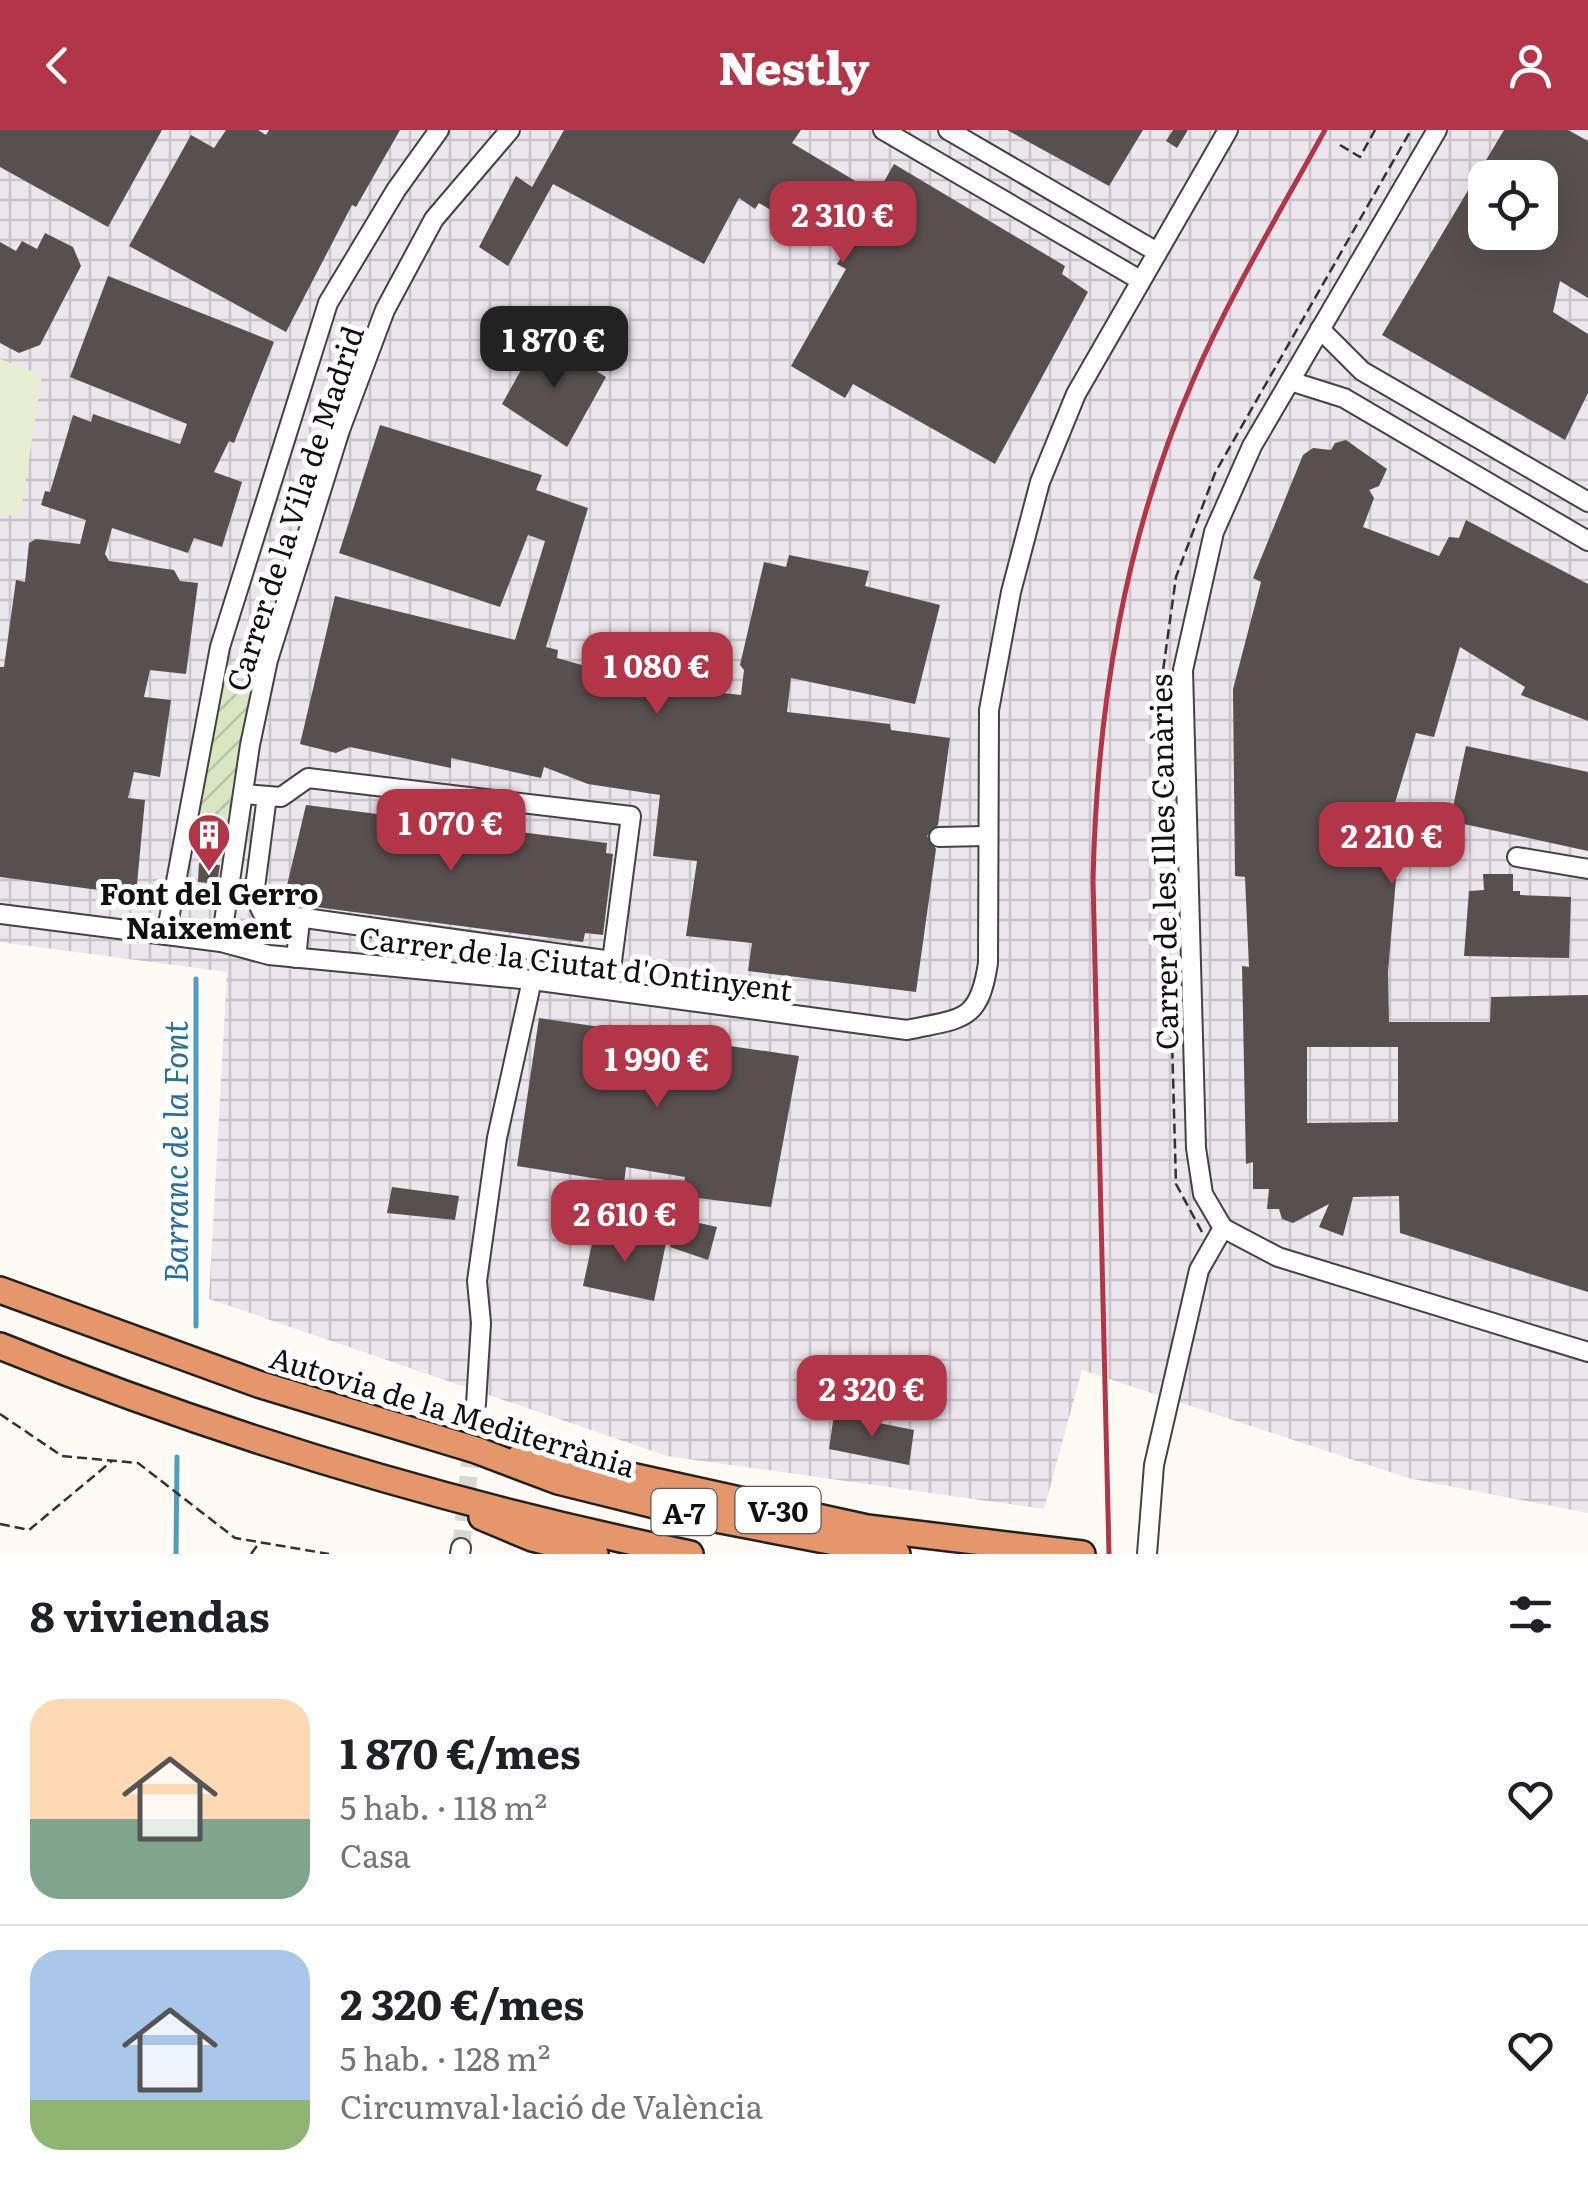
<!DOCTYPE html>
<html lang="es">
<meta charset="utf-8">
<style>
body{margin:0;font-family:Literata,serif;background:#f2f2f2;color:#202124;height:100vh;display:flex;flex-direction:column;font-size:38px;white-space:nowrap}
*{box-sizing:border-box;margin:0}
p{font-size:32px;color:#757577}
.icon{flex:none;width:55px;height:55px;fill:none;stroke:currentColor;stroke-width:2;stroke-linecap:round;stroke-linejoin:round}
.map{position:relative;height:1424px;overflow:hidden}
.drawer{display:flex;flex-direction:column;background:#fff;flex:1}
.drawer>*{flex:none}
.controls{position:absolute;left:1468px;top:30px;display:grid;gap:20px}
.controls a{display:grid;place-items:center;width:90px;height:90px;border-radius:20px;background:#fff;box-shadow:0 10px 40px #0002;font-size:50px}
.price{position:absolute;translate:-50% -85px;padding:0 22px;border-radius:20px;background:#b23648;color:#fff;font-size:32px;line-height:65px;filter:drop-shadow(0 2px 5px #0008)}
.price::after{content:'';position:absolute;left:50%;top:60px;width:30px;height:22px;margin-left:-15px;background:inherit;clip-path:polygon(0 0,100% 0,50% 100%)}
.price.active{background:#222;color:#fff}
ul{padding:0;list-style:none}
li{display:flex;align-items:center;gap:30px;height:250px;padding:0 30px}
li+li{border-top:2px solid #e0e0e0}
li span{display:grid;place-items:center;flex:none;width:280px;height:200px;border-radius:30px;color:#555}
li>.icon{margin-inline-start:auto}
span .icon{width:120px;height:120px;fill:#fffc;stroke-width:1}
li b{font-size:42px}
h2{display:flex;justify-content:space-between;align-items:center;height:120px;padding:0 30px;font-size:42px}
header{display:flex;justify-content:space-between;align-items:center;height:130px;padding:0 30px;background:#b23648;color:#fff;font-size:45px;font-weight:800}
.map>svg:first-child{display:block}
.industrial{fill:url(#industrial-grid);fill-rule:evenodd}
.garden{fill:url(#garden-furrows)}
.pitch{fill:#e7eed1}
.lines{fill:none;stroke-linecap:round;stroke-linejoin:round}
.stream{stroke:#4d9dc0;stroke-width:5}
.building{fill:#58504e;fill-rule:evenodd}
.minor-tunnel{stroke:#dad8d2;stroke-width:18;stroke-dasharray:18 9;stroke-linecap:butt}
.minor-casing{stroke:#434343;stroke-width:22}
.highway-casing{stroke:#212121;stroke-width:30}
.path{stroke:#323232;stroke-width:2.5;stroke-dasharray:10 5;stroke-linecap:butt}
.minor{stroke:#fff;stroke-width:18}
.highway{stroke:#e5976b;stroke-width:25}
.rail{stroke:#b23648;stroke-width:5}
.labels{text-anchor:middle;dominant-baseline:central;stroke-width:10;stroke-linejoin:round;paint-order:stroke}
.shield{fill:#fff;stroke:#585858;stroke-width:2.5}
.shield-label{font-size:28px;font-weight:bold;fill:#101010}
.street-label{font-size:30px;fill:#101010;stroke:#fff}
.poi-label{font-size:30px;font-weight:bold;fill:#101010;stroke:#fff}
.water-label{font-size:32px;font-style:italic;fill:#257096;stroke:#fff}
</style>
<header><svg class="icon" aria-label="back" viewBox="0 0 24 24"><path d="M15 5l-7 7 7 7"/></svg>Nestly<svg class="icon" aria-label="person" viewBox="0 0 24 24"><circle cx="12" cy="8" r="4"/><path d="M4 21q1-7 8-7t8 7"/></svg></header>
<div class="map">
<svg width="1588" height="1424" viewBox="0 0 1588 1424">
<defs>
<pattern id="industrial-grid" width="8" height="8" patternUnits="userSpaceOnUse" patternTransform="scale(2.5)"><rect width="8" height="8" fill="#ece6ed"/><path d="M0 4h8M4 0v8" fill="none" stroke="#c9c4ca"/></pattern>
<pattern id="garden-furrows" width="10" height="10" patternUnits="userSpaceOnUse" patternTransform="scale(2.5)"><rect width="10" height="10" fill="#d8e6c1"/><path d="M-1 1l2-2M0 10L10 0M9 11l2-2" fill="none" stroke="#b8c4a5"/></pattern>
</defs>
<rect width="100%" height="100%" fill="#fefbf4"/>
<path class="industrial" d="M 0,0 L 1588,0 L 1588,1383 L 1408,1348 L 1082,1240 L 1044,1379 L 667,1326 L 209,1169 L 227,842 L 0,812 ZM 1485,48 L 1540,48 L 1540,102 L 1485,102 Z"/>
<polygon class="garden" points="223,551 251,557 222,712 193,709"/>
<polygon class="pitch" points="0,229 42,245 20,388 0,383"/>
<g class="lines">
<g class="stream">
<polyline points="196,1196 196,849"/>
<polyline points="176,1424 177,1327"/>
</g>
</g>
<g class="building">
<polygon points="0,0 162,0 108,97 0,37"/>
<polygon points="226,0 258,0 266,5 269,0 400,0 356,77 352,75 286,202 129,116 191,5 214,18"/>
<polygon points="564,0 801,0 792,13 877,64 894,34 1065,136 1062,144 1088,162 995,334 853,254 845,268 791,236 846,139 837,134 844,123 759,73 755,79 739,68 704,134 553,54 508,136 479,117 516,46 532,57"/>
<polygon points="1007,0 1143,0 1109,56"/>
<polygon points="1173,0 1188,0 1177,18 1166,11"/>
<path d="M 1504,0 L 1568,0 L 1588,11 L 1588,168 L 1560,151 L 1553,182 L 1588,204 L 1588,263 L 1565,310 L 1382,205 ZM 1485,48 L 1540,48 L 1540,102 L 1485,102 Z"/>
<polygon points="45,103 73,117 81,136 40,215 19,223 0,213 0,112 16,121 22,111 37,119"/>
<polygon points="108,146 274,212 234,313 229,311 214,342 242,352 222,417 194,408 188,423 112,398 105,424 109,431 174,440 180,451 198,453 186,544 150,540 144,567 171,570 160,647 134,642 128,668 145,670 137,754 129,764 0,747 0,537 4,537 16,450 25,452 29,413 36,409 80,414 86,390 41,375 45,361 50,362 73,285 91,292 93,284 180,314 187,294 70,247"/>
<polygon points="540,206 606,247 567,317 502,274"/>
<polygon points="380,295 542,345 536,360 588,378 546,517 558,520 557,528 589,537 616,530 647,540 649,527 682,533 678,558 741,565 744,540 740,535 764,432 786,437 789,425 869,441 865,456 940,475 915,574 791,548 787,582 890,594 891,600 950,608 938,695 927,706 936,719 916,862 748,841 752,813 686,806 697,731 653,726 660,665 588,654 544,637 541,648 451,628 451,638 350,617 336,623 300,614 335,466 515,510 545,411 528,405 500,477 339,423"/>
<path d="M 1346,310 L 1387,339 L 1379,356 L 1369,360 L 1374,368 L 1363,397 L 1439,426 L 1449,407 L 1459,408 L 1466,390 L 1588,454 L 1588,591 L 1521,565 L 1525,557 L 1460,517 L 1434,607 L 1416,603 L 1391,686 L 1401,690 L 1388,842 L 1389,892 L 1490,892 L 1491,867 L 1588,865 L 1588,1162 L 1400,1103 L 1399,1066 L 1353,1067 L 1343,1106 L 1319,1097 L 1329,1074 L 1293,1093 L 1282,1089 L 1279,1079 L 1267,1079 L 1269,1059 L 1253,1059 L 1253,1032 L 1246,1034 L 1242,836 L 1249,837 L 1245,747 L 1235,746 L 1233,559 L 1261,452 L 1253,448 L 1303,325 L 1313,318 L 1331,320 L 1335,313 ZM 1307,917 L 1398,917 L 1398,992 L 1307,993 Z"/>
<polygon points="1466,616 1588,642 1588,721 1450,691"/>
<polygon points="306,675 607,713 606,723 613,724 603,805 585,803 583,812 293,774 294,765 285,764"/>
<polygon points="199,733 220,735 217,754 198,752"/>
<polygon points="1483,744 1513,744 1513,761 1520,761 1520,765 1571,767 1569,828 1464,826 1469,761 1484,760"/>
<polygon points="539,888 799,926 771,1077 682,1066 685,1047 626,1037 624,1053 517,1036"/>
<polygon points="392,1057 459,1066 455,1090 387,1083"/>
<polygon points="677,1088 717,1097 708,1130 670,1117"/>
<polygon points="595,1100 666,1113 654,1171 583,1156"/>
<polygon points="834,1284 914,1300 909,1335 829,1319"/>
</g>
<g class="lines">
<polyline class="minor-tunnel" points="461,1418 476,1274"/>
<g class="minor-casing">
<g id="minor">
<polyline points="883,0 1140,150"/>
<polyline points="948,0 1157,122"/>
<polyline points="1320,199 1362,241 1588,372"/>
<polyline points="1290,251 1344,268 1588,411"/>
<polyline points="243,664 281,667 308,648 631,686 612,831 262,782 254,765 267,666"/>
<polyline points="939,707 986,706"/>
<polyline points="1517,727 1588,739"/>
<path d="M 0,784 L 221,812 L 269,825 L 532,850 L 907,900 C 962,888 979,893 988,833 L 989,580 L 1011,462 L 1040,352 L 1076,264 L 1228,0"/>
<polyline points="166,805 220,517 328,173 396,60 439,0"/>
<polyline points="221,812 250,615 268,530 340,300 385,180 434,89 510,0"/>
<polyline points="296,828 300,790"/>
<polyline points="1223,1098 1203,1064 1196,1018 1183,540 1214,402 1252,316 1437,0"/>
<polyline points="1223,1098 1278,1127 1588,1222"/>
<polyline points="476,1274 481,1193 477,1151 497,1008 532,850"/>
<polyline points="460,1424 461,1418"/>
<polyline points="1147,1424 1154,1335 1199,1140 1223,1098"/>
</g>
</g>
<g class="highway-casing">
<g id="highway">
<polyline points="0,1160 258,1254 476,1320 558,1351 695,1385 897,1424"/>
<path d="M 0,1216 C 224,1307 453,1375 690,1424"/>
<polyline points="521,1326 567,1332 867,1398 1082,1424"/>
<polyline points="482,1387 532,1408 595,1424"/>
</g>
</g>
<g class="path">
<polyline points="1340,15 1360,27 1375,0"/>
<polyline points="1202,1102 1176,1054 1162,548 1176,447 1215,343 1411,0"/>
<polyline points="0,1284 62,1326 138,1333 235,1408 329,1424"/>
<polyline points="0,1394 29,1400 112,1331"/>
<polyline points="251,1424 259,1413"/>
</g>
<use href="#minor" class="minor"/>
<use href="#highway" class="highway"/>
<path class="rail" d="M 1109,1424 L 1093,750 C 1097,577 1124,408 1194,248 C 1231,163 1280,82 1325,0"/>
</g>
<defs>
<g id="building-pin" transform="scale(2.25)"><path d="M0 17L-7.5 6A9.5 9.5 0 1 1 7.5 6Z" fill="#b23648" stroke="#fff"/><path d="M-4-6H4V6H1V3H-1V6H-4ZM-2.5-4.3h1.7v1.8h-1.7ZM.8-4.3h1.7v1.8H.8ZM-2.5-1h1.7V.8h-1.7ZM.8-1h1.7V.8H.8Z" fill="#fff"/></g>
</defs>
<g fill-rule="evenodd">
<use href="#building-pin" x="209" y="705"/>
</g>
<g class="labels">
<g class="shield">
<rect x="735.5" y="1357" width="85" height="46" rx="8"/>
<rect x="651.5" y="1359" width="65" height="46" rx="8"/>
</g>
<g class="shield-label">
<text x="778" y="1380">V-30</text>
<text x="684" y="1382">A-7</text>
</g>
<g class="street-label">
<text transform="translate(293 378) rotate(-72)">Carrer de la Vila de Madrid</text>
<text transform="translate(1162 732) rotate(-91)">Carrer de les Illes Canàries</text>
<text transform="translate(576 832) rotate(7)">Carrer de la Ciutat d'Ontinyent</text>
<text transform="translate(453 1280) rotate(17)">Autovia de la Mediterrània</text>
</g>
<g class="poi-label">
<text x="209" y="762">Font del Gerro<tspan x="209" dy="34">Naixement</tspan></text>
</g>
<g class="water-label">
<text transform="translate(174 1022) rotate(-90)">Barranc de la Font</text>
</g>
</g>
</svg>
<div class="controls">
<a><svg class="icon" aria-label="locate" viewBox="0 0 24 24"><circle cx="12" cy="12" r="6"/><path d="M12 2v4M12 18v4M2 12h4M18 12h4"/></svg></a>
</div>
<b class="price" style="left:843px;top:136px">2 310 €</b>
<b class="price active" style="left:554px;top:261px">1 870 €</b>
<b class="price" style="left:657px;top:587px">1 080 €</b>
<b class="price" style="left:451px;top:744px">1 070 €</b>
<b class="price" style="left:1392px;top:757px">2 210 €</b>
<b class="price" style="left:657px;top:980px">1 990 €</b>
<b class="price" style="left:625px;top:1135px">2 610 €</b>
<b class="price" style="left:872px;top:1310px">2 320 €</b>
</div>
<section class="drawer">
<h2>8 viviendas<svg class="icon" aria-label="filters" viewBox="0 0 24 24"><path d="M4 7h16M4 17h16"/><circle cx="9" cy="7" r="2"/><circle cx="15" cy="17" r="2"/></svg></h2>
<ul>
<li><span style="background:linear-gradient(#ffd9b3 60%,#7fa58c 0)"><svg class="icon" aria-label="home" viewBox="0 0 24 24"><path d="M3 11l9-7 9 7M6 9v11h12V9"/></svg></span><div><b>1 870 €/mes</b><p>5 hab. · 118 m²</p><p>Casa</p></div><svg class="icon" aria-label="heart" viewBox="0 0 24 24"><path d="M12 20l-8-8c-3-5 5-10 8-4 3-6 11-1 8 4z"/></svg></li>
<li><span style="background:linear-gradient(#a9c7e8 75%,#8fb573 0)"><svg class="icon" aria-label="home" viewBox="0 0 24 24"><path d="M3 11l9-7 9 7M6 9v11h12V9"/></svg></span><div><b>2 320 €/mes</b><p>5 hab. · 128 m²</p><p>Circumval·lació de València</p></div><svg class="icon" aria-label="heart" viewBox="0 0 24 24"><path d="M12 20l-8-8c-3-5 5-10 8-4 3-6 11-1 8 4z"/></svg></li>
</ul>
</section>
